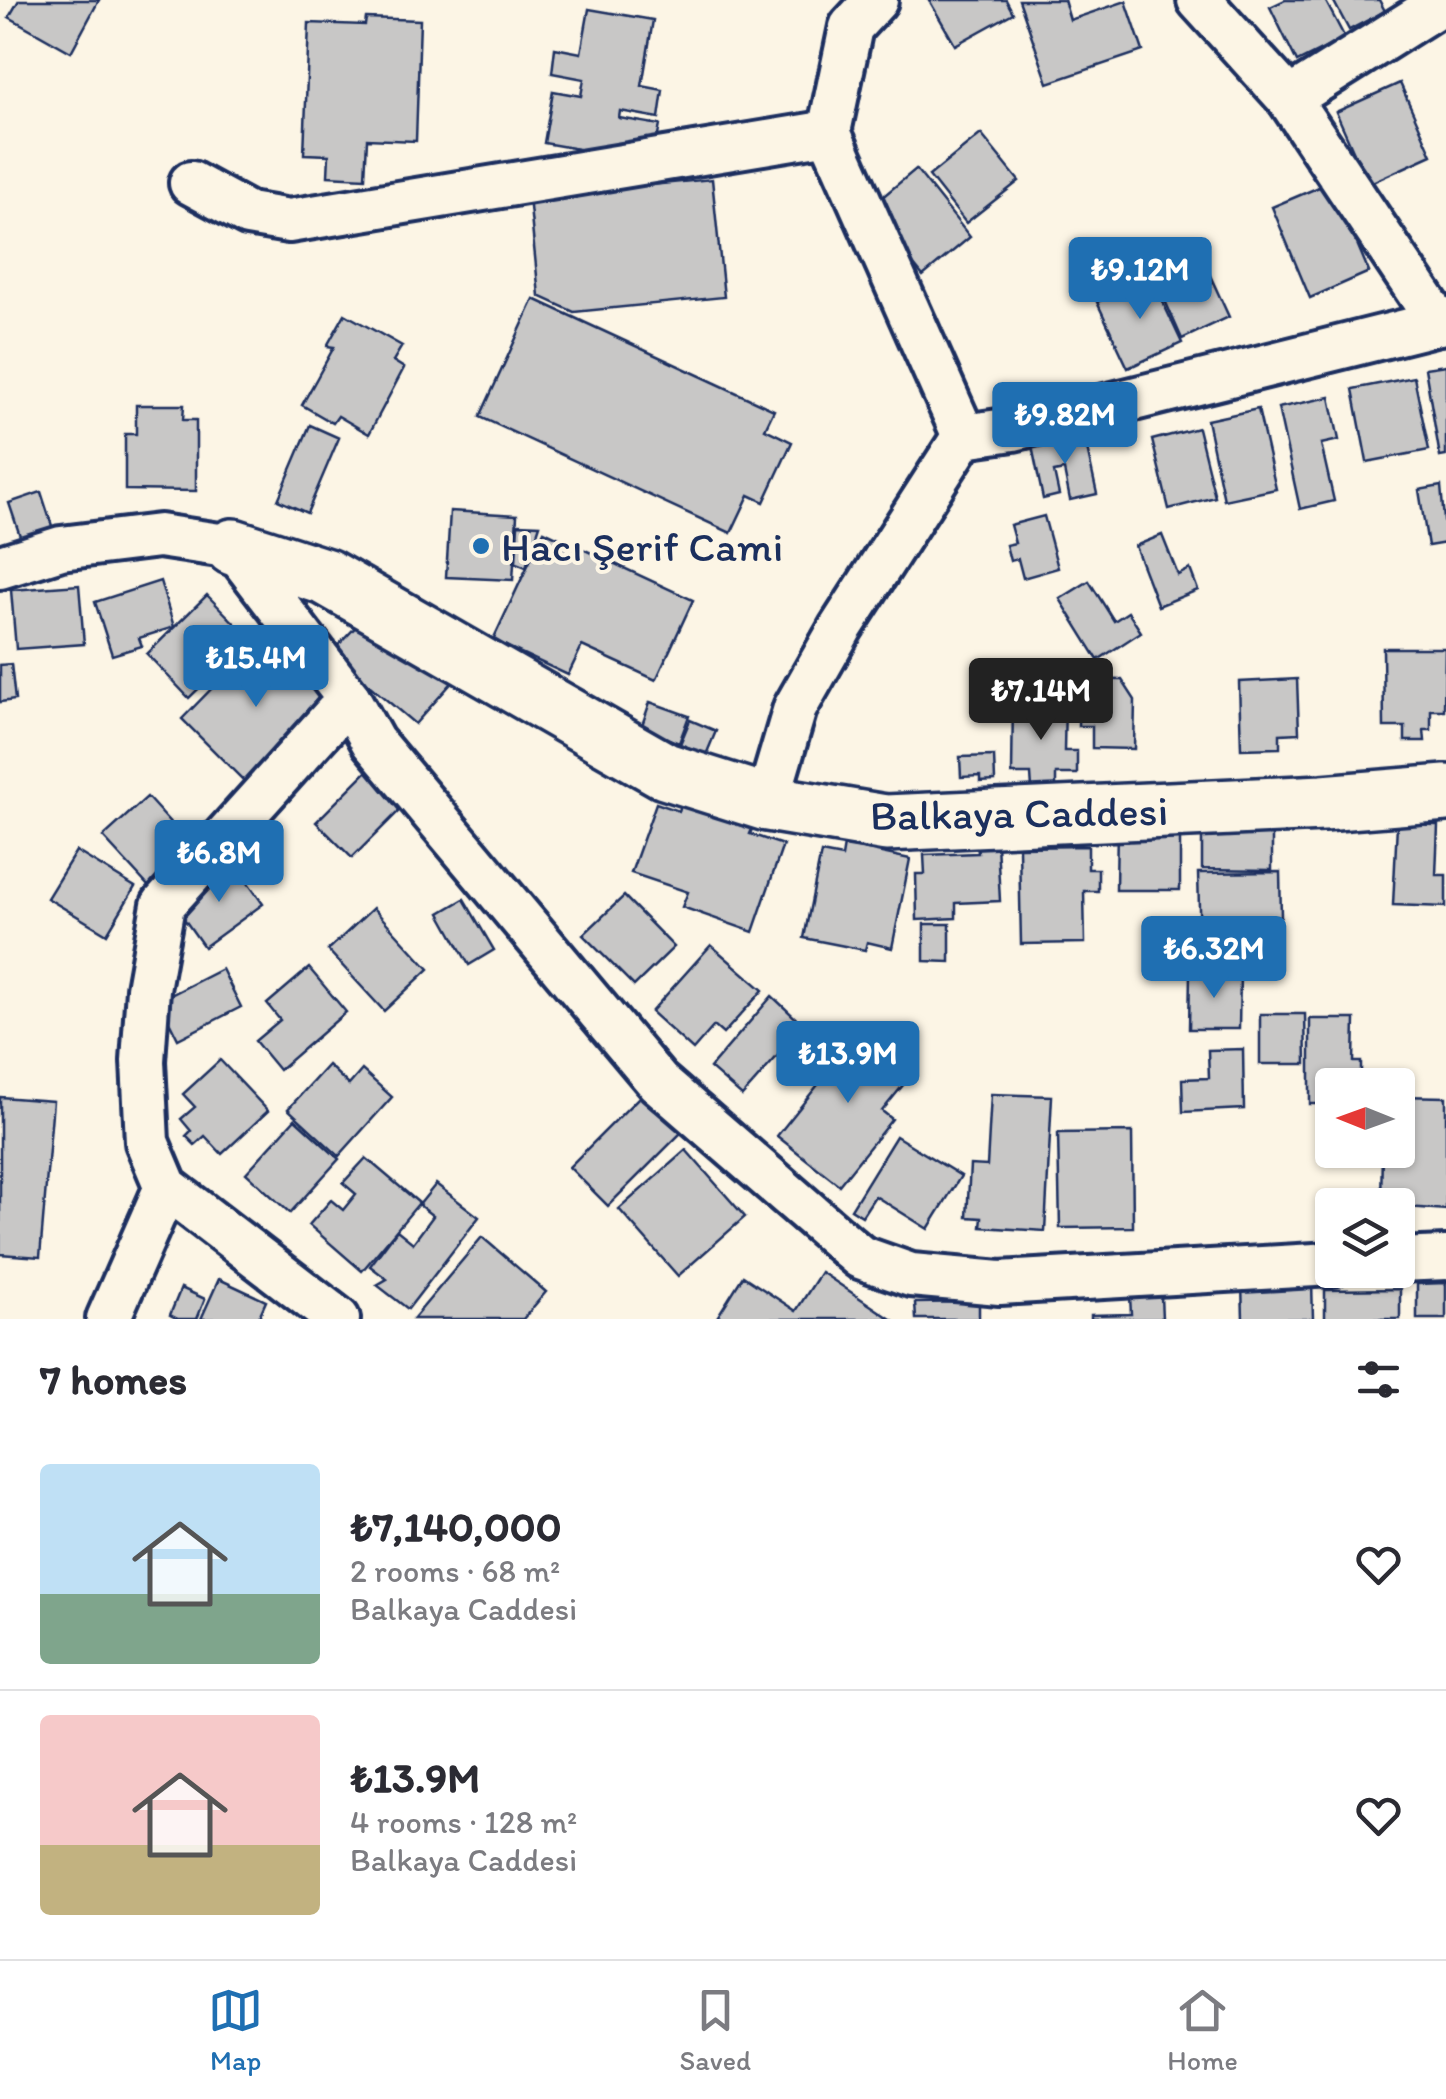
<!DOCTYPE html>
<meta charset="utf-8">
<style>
body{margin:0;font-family:Itim,sans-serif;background:#f2f2f3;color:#2b2b33;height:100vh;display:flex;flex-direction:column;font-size:38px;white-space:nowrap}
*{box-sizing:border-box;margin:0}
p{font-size:32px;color:#7c7c81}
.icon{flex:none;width:55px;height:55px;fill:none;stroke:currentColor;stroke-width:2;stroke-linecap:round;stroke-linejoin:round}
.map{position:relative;height:1319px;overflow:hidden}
.drawer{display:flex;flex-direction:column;background:#fff;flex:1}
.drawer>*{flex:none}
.needle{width:65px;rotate:271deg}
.fabs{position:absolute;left:1315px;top:1068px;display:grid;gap:20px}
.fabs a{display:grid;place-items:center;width:100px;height:100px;border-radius:10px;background:#fff;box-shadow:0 2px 8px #0004;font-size:50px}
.price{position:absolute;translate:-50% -85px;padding:0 22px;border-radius:10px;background:#1f6fb2;color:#fff;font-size:32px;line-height:65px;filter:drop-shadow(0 2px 5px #0008)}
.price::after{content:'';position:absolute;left:50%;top:60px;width:30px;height:22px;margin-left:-15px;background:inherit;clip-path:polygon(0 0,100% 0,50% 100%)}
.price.current{background:#222;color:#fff}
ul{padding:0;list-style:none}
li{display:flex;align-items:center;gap:30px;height:250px;padding:0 40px}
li+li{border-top:2px solid #e1e1e2}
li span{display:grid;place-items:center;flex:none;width:280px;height:200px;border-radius:10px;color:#555}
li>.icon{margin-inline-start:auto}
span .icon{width:120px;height:120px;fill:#fffc;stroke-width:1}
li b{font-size:42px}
h2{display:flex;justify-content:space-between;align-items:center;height:120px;padding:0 40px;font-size:42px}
.tab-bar{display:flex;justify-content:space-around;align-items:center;height:140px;border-top:2px solid #e1e1e2;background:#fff;font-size:28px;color:#7c7c81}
.tab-bar a{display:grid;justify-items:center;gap:5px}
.tab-bar .current{color:#1f6fb2}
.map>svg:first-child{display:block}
.building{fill:#c8c7c6;stroke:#1b2f5e;stroke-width:2.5}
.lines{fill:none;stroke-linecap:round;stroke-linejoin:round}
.minor-casing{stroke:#1b2f5e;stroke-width:50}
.tertiary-casing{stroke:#1b2f5e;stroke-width:62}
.minor{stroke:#fcf5e5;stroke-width:42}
.tertiary{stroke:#fcf5e5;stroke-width:55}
.poi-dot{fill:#1f6fb2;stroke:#fcf5e5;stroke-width:4}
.labels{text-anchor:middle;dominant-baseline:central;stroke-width:8;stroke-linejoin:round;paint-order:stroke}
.poi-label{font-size:42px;fill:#1b2f5e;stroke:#fcf5e5;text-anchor:start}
.street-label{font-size:42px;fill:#1b2f5e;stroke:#fcf5e5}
</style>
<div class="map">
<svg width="1446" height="1319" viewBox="0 0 1446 1319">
<rect width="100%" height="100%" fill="#fcf5e5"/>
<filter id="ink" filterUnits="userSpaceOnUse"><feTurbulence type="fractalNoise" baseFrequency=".01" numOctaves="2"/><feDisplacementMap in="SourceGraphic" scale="20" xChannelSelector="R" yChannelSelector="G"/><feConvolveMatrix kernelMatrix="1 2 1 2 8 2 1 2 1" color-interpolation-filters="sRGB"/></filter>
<g filter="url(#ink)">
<g class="building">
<polygon points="19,0 99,0 71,52 9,17"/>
<polygon points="929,0 1006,0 1013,13 955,45"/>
<polygon points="1019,0 1064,0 1070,20 1126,1 1143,51 1048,83"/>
<polygon points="1285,0 1325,0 1345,38 1297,62 1270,7"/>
<polygon points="1333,0 1379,0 1385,11 1349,30"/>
<polygon points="589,9 653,20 642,86 663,90 659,118 620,111 619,118 660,125 653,162 544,143 553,91 581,96 584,79 552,73 555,48 581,53"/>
<polygon points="366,18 420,20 416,141 367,139 365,178 328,176 329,155 304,154 309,23 365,25"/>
<polygon points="1400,83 1432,155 1368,184 1336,112"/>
<polygon points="981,134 1019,181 966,223 929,176"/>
<polygon points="916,169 970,237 923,276 868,209"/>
<polygon points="712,179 724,297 574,312 539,296 529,197"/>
<polygon points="1331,182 1369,272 1310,298 1272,207"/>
<polygon points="1198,249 1229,317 1182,339 1152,271"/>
<polygon points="1151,277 1182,343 1128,368 1097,302"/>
<polygon points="534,299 774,410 765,429 792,442 764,502 749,495 731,533 480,417"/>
<polygon points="345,314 402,346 393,361 404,368 369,434 338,416 333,423 302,405 334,347 327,346"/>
<polygon points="1446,365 1446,456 1440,457 1425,368"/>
<polygon points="1414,377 1429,450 1367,462 1353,389"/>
<polygon points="1330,397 1339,440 1321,444 1334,501 1300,509 1278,408"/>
<polygon points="136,405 184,405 183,420 196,420 196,491 125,490 125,434 136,434"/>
<polygon points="1258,409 1276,489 1224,500 1207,420"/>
<polygon points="310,425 339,438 307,513 278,500"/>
<polygon points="1198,428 1215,497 1169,509 1152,440"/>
<polygon points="1084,435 1097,494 1070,500 1064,470 1054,472 1059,495 1043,499 1032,446"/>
<polygon points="1441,486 1446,543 1428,546 1419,490"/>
<polygon points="41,492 53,529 21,539 9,503"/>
<polygon points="450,511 517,515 513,580 446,577"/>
<polygon points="1044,516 1058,568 1023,578 1018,559 1010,561 1006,545 1015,543 1010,525"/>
<polygon points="518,524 540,525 526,567 516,563"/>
<polygon points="544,531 693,600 656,680 582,646 568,675 493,640"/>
<polygon points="1162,535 1178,575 1190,569 1198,590 1158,606 1135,546"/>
<polygon points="160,581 174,627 139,638 142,646 112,655 95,602"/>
<polygon points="1089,581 1114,621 1128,612 1141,632 1098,660 1060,599"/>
<polygon points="79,585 84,644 16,649 11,590"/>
<polygon points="207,595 250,639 189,698 147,654"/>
<polygon points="369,613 457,677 415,724 331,653"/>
<polygon points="264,635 331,702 249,786 182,719"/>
<polygon points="1383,648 1445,648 1444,710 1431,710 1431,730 1424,730 1425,741 1405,741 1405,727 1384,727"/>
<polygon points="11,664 15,700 0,702 0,665"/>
<polygon points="1079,679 1122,680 1135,700 1134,749 1092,748 1092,726 1078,726"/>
<polygon points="1297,679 1299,733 1280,734 1280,748 1241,749 1239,682"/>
<polygon points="1013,701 1065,702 1064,751 1077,751 1077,774 1056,774 1056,790 1032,789 1031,774 1012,774"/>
<polygon points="650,702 689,716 679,743 641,728"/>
<polygon points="690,720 716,731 706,755 680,744"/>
<polygon points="994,756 995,781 980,782 980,776 961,777 960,757"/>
<polygon points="368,770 404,806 352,858 316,822"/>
<polygon points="147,797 194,849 150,888 103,837"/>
<polygon points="684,797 755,822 750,834 783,845 753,932 682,907 688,892 631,873 656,803 679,811"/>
<polygon points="1397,824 1438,825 1436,875 1446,875 1446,907 1393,905"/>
<polygon points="1117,825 1180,825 1180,890 1116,890"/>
<polygon points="1202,831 1272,831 1272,870 1202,869"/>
<polygon points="977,843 997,843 1000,901 956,903 956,918 917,920 916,874 925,874 924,855 978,853"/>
<polygon points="844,845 910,859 892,948 867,942 865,950 804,938 821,853 842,857"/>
<polygon points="1088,846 1088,869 1098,869 1098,891 1084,891 1085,943 1021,944 1019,847"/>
<polygon points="76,851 135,887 107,934 47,898"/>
<polygon points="234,863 263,904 204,947 175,906"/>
<polygon points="1280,872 1281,917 1271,917 1271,944 1200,944 1198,873"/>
<polygon points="624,896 674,947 634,986 583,935"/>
<polygon points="464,899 494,950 469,965 440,913"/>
<polygon points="373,908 429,969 384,1011 328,950"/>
<polygon points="924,924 950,924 950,962 924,961"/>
<polygon points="711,945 763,990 723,1034 714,1026 693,1050 651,1012"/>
<polygon points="309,968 346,1012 279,1070 255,1041 280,1020 267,1004"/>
<polygon points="222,969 241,1007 178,1039 159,1001"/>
<polygon points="1190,972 1240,973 1239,1029 1189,1029"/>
<polygon points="772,996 804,1026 742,1096 710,1068"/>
<polygon points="1260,1014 1305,1014 1306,1064 1260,1064"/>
<polygon points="1310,1019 1355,1019 1354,1062 1361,1062 1361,1085 1332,1085 1332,1104 1310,1104"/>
<polygon points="865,1026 917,1068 882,1111 892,1119 839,1185 777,1136"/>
<polygon points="1243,1049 1244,1109 1183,1112 1182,1079 1209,1078 1208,1050"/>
<polygon points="220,1060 268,1111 222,1154 205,1136 195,1145 186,1136 191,1131 181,1119 195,1107 183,1094"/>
<polygon points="328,1065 349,1085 362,1070 392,1097 339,1156 288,1109"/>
<polygon points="643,1093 682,1132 608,1206 569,1167"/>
<polygon points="991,1094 1052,1096 1045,1231 981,1227 982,1218 967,1217 970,1165 987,1166"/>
<polygon points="1398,1096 1446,1097 1446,1210 1381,1205 1382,1150 1398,1150"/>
<polygon points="0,1097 53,1101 40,1257 0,1254"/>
<polygon points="295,1119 339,1159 290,1213 246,1173"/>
<polygon points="1132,1132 1133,1227 1060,1228 1058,1133"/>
<polygon points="896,1136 961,1176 928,1229 875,1196 862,1216 851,1209"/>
<polygon points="686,1150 745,1217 678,1276 619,1209"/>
<polygon points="366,1158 419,1203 362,1271 309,1225 331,1200 343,1210 356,1194 343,1183"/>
<polygon points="436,1184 479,1217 408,1309 377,1285 387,1279 370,1266 397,1230 413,1243 433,1216 419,1205"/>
<polygon points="482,1237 546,1292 523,1319 413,1319"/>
<polygon points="821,1272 891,1319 716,1319 743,1276 796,1311"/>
<polygon points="219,1279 266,1301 258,1319 201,1319"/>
<polygon points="1312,1282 1313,1319 1243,1319 1242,1283"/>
<polygon points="1446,1283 1446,1319 1417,1319 1417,1284"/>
<polygon points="181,1288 205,1299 197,1319 178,1319 170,1315"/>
<polygon points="1400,1289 1400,1319 1325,1319 1325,1290"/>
<polygon points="1161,1295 1162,1319 1091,1319 1091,1315 1131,1314 1130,1296"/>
<polygon points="979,1302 979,1319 916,1319 915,1303"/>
</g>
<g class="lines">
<g class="minor-casing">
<g id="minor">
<polyline points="1199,0 1289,99 1439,323"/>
<polyline points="1289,99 1446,0"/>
<polyline points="829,132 851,27 876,0"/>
<polyline points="191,183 248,214 289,221 829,132 964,436"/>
<polyline points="0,567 61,548 159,536 233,547 349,699 373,742 658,1082 860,1257 911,1275 1000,1283 1332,1264"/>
<polyline points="767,803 795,708 840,629 964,436 1013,429 1446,321"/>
<polyline points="1398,1260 1446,1258"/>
<polyline points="108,1319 166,1187"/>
<polyline points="338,1319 166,1187 147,1142 143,1061 148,989 163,905 349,699"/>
</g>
</g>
<g class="tertiary-casing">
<polyline id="tertiary" points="233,547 326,577 665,771 767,803 886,823 1323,803 1446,793"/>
</g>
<use href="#minor" class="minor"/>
<use href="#tertiary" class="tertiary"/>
</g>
</g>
<circle class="poi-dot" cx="481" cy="546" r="10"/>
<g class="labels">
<g class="poi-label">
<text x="501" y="546">Hacı Şerif Cami</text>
</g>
<g class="street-label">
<text transform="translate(1019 813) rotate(-1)">Balkaya Caddesi</text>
</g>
</g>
</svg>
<div class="fabs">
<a><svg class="needle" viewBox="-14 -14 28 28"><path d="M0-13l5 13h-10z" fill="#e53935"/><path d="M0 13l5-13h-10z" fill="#7c7c81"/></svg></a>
<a><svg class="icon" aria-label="layers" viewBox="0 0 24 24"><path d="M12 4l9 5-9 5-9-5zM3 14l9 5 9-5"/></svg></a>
</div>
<b class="price" style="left:1140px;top:322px">₺9.12M</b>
<b class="price" style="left:1065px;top:467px">₺9.82M</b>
<b class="price" style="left:256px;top:710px">₺15.4M</b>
<b class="price current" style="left:1041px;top:743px">₺7.14M</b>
<b class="price" style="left:219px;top:905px">₺6.8M</b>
<b class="price" style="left:1214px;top:1001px">₺6.32M</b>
<b class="price" style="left:848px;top:1106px">₺13.9M</b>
</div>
<section class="drawer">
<h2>7 homes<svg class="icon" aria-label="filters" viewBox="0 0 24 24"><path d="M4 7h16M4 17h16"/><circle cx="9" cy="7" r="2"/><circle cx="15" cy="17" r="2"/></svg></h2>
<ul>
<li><span style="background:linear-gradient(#bfe0f5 65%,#7fa58c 0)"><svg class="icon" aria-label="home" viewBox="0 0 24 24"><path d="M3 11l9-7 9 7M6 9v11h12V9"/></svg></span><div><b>₺7,140,000</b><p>2 rooms · 68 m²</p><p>Balkaya Caddesi</p></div><svg class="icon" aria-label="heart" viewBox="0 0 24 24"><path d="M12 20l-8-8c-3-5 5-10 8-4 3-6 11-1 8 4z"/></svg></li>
<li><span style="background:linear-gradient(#f6c9c9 65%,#c2b280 0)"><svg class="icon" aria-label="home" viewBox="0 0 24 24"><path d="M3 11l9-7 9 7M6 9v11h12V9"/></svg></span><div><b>₺13.9M</b><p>4 rooms · 128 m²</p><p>Balkaya Caddesi</p></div><svg class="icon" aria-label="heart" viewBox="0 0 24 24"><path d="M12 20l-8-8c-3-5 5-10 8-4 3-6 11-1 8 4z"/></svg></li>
</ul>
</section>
<nav class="tab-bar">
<a class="current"><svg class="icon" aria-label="map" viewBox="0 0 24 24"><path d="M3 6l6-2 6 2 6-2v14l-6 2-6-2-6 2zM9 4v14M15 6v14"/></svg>Map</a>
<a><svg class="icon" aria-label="saved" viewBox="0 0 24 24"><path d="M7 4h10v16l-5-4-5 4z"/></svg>Saved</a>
<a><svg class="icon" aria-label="home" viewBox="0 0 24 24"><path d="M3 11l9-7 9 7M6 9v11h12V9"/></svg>Home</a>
</nav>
